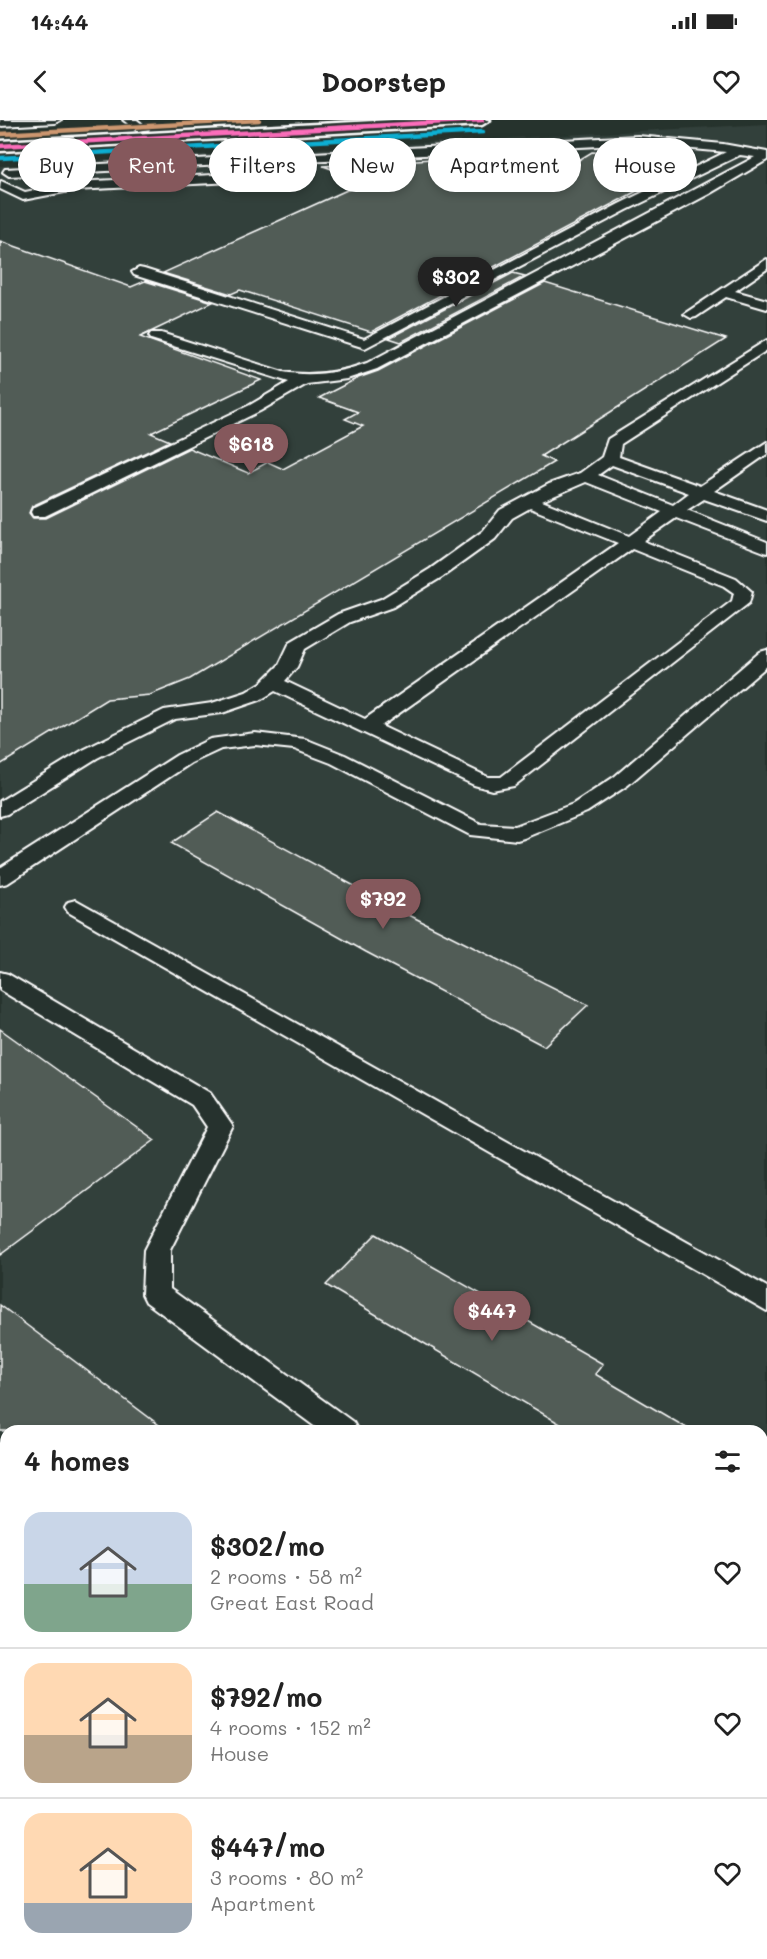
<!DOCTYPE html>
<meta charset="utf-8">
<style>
body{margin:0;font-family:Mali,sans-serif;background:#f6f6f6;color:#222;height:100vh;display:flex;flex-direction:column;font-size:22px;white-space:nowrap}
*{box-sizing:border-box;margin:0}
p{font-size:20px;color:#767676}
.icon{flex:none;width:33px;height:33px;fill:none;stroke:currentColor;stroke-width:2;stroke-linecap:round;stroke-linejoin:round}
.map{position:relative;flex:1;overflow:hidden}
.drawer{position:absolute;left:0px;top:1305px;width:768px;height:534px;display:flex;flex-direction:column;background:#fff;border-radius:18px 18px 0 0;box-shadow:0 3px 9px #0003}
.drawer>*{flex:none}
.guide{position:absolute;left:18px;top:18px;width:732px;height:54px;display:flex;gap:12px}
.price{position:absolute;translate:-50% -51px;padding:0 14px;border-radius:21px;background:#85585c;color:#fff;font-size:20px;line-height:39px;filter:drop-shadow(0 2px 3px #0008)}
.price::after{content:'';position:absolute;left:50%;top:36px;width:18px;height:14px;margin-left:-9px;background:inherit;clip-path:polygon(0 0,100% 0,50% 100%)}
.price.active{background:#222;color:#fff}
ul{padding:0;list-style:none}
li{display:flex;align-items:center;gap:18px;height:150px;padding:0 24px}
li+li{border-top:2px solid #e0e0e0}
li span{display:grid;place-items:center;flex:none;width:168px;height:120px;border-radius:18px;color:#555}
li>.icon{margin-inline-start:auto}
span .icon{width:72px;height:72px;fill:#fffc;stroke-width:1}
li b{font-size:26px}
h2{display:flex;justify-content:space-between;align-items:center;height:72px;padding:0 24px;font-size:26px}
.tag{padding:0 21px;border-radius:27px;background:#fff;box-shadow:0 3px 9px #0003;font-size:21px;line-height:54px}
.tag.active{background:#85585c;color:#fff}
.status{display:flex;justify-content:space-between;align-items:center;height:42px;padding:0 30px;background:#fff;direction:ltr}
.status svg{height:16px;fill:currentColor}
header{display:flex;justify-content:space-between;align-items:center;height:78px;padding:0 24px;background:#fff;font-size:27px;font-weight:700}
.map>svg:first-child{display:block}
.built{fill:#333f3a;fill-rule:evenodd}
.building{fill:#515c57;stroke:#fff;stroke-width:1.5}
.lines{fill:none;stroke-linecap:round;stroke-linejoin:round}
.service-casing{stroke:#fff;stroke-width:4}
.primary-casing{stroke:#fff;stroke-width:5}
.service{fill:#26332d;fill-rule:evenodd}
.primary{fill:#26332d;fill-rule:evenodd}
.bus-1-casing{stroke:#26332d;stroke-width:7}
.bus-2-casing{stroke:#26332d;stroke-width:7}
.bus-3-casing{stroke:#26332d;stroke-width:7}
.bus-1{stroke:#fb6dba;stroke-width:4.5}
.bus-2{stroke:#0dafd3;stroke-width:4.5}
.bus-3{stroke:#cd976f;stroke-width:4.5}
</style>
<div class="status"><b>14:44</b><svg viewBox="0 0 49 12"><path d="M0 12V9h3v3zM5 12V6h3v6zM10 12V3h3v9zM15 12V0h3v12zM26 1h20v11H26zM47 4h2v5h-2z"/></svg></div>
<header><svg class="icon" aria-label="back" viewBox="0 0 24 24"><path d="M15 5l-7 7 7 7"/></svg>Doorstep<svg class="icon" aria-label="heart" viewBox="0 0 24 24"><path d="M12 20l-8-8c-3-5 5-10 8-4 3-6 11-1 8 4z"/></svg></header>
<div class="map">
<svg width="767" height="1839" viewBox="0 0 767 1839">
<rect width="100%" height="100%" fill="#26332d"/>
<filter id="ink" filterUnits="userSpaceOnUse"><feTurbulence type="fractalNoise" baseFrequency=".0167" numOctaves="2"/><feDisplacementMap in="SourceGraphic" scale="12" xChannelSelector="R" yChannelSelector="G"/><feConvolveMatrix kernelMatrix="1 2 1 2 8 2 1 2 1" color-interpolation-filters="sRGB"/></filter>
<g filter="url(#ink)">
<path class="built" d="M 767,4 L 767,1839 L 0,1839 L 0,46 ZM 6,1311 L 762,1311 L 762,1833 L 6,1833 Z"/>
<g class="building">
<polygon points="633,30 641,31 649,42 650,64 371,212 240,170 231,174 163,153 367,61 323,46 524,33 574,43 592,32 614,33"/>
<polygon points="0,121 131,167 145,161 213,182 140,217 261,260 151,313 170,321 32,386 29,393 33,398 46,398 189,328 248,353 268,342 283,349 363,306 345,299 358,292 319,278 358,258 378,251 545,163 726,219 541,336 554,342 190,559 150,575 107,579 0,645"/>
<polygon points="513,153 525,156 401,222 389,218"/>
<polygon points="218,692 395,788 588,885 544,926 366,832 171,723"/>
<polygon points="0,909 155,1020 0,1135"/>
<polygon points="376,1114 603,1244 595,1254 692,1311 572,1311 326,1165"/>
<polygon points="0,1185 167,1311 0,1311"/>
</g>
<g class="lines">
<g class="service-casing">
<g id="service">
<polygon points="0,0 61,0 55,3 0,6"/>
<polygon points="123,0 137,0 148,9 138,11"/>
<path d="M 638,16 L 723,24 L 767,32 L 767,40 L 709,74 L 377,249 L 347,259 L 307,264 L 260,291 L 45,396 L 33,396 L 31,392 L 33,388 L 250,285 L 289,262 L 151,219 L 149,216 L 151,213 L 161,213 L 283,252 C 312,257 339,253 367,243 L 755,37 L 740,35 L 627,90 L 365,228 L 134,155 L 132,152 L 139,148 L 144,149 L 364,219 L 619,84 L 726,32 L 638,24 L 9,56 L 3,52 L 5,49 Z"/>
<polygon points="310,46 314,47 314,53 274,60 75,70 23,80 0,69 1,61 25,72 75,62 274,52"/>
<polygon points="767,139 767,149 735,171 767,180 767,189 726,177 696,197 691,198 684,194"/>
<path d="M 767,220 L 767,230 L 621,324 L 619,337 L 700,366 L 767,322 L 767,334 L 714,371 L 767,390 L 767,401 L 704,379 L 687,390 L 767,422 L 767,433 L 676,398 L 643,421 L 736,458 L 752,472 L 749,483 L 514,666 L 492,670 L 474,665 L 275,571 L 260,580 L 222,593 L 175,599 L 97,638 L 7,694 L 0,696 L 0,681 L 83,630 L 164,590 L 212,583 L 246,572 L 261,563 L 279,545 L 290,522 L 338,494 L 381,479 L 430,449 L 483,411 L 500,390 L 549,364 L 580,353 L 602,337 L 608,319 ZM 612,345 L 689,373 L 673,385 L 598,355 ZM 586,362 L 662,392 L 629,416 L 542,381 ZM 530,388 L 618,423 L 365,599 L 285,561 L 297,547 L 305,529 L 350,502 L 393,487 L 442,457 L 495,419 L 512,398 ZM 632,429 L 724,466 L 734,473 L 732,481 L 501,657 L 488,657 L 381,606 Z"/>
<polygon points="767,530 767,546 628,665 587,692 524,718 517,720 470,715 331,643 294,629 255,625 221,629 191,643 8,763 0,765 0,748 177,635 210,619 255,613 305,619 345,635 481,704 515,706 573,684 614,657 760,532"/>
<polygon points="76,780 767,1167 767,1191 68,792 65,787 68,782"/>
<polygon points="0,852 8,854 210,973 233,1006 170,1130 170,1169 353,1302 358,1311 321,1311 146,1182 142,1174 144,1130 207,1007 192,985 0,870"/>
<polygon points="762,1604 767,1606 767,1640 762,1638"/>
<polygon points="0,1682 6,1684 6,1722 0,1720"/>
<polygon points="113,1833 153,1833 155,1839 115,1839"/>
<polygon points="250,1833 289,1833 287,1839 248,1839"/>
</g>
</g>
<g class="primary-casing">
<polygon id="primary" points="393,0 490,0 482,5 0,31 0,21"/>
</g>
<use href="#service" class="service"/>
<use href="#primary" class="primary"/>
<g class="bus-1-casing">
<polyline id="bus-1" points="0,26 482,0"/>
</g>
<g class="bus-2-casing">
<polyline id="bus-2" points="1,38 483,12"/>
</g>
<g class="bus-3-casing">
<polyline id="bus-3" points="0,14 259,0"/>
</g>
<use href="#bus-1" class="bus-1"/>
<use href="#bus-2" class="bus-2"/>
<use href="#bus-3" class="bus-3"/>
</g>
</g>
</svg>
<b class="price active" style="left:456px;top:188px">$302</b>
<b class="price" style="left:251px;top:355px">$618</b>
<b class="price" style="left:383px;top:810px">$792</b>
<b class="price" style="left:492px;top:1222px">$447</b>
<div class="guide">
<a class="tag">Buy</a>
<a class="tag active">Rent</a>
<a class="tag">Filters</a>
<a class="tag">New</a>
<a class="tag">Apartment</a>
<a class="tag">House</a>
</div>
<section class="drawer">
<h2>4 homes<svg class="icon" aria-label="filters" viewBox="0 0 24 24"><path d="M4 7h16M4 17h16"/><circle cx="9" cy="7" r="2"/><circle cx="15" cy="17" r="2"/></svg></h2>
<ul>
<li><span style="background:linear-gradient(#c9d6e8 60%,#7fa58c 0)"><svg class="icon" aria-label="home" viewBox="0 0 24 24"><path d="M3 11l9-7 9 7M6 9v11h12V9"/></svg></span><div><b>$302/mo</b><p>2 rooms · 58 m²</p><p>Great East Road</p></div><svg class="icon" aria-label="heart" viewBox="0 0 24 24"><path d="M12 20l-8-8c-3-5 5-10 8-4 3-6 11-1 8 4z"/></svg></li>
<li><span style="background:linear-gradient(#ffd9b3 60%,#b9a48a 0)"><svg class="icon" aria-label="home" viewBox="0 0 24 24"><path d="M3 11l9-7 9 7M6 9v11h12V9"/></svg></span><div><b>$792/mo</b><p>4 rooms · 152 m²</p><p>House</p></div><svg class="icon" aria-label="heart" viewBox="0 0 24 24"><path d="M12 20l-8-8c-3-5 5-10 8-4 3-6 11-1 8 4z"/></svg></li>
<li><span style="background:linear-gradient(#ffd9b3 75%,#9aa5b1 0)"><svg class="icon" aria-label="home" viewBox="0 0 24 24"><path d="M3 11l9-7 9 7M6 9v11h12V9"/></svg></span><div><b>$447/mo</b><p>3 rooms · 80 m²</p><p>Apartment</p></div><svg class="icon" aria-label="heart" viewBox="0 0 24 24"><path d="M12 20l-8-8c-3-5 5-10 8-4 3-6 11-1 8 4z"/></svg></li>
</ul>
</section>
</div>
